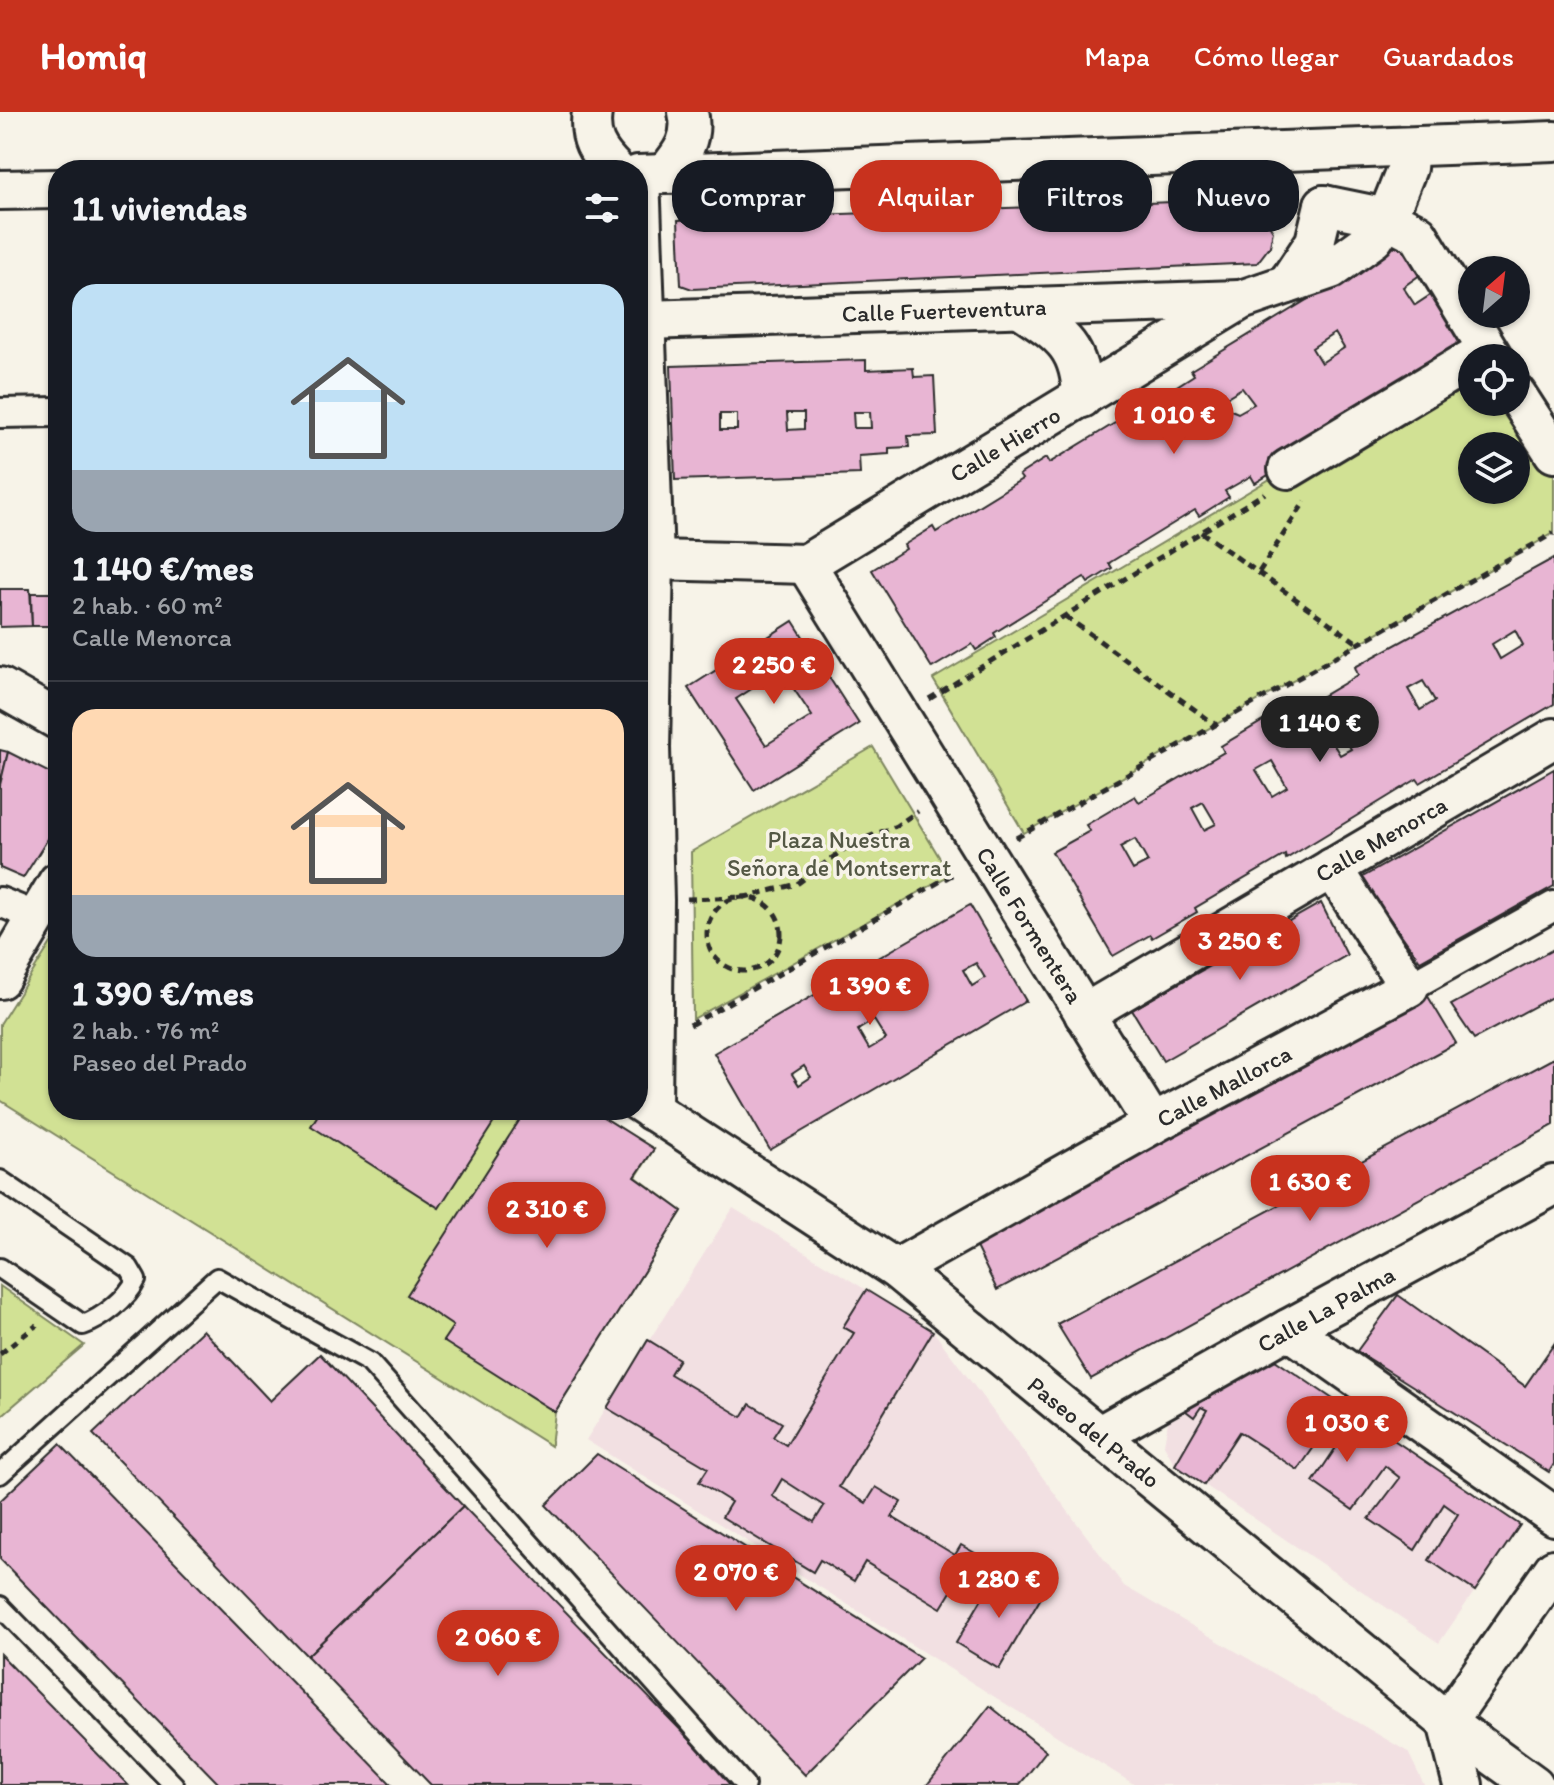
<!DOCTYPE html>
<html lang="es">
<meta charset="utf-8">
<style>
body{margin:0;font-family:Itim,sans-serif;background:#242831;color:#f1f3f6;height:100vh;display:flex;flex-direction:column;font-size:30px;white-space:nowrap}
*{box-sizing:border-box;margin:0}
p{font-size:26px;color:#9ea1a6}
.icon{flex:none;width:44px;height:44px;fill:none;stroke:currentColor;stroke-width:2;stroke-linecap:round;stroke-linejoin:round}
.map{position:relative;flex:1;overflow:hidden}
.panel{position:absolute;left:48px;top:48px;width:600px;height:960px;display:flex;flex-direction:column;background:#171b24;border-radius:32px;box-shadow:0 2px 6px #0004}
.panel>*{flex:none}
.top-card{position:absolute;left:672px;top:48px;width:760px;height:72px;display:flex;gap:16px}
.needle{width:52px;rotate:28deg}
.tools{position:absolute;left:1458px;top:144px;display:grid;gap:16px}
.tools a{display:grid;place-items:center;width:72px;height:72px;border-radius:50%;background:#171b24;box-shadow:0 2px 6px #0004;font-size:40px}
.price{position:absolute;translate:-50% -68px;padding:0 18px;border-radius:28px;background:#c8321e;color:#fff;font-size:26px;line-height:52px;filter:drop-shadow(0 2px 4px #0008)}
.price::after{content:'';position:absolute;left:50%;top:48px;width:24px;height:18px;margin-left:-12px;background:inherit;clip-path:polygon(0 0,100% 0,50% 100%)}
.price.current{background:#222;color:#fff}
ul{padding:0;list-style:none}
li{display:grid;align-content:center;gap:16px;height:424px;padding:0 24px}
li+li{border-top:2px solid #363941}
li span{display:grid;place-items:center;height:248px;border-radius:24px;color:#555}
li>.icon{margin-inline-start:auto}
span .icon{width:144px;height:144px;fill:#fffc;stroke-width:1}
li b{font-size:34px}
h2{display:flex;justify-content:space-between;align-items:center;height:96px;padding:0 24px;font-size:34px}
.tag{padding:0 28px;border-radius:32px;background:#171b24;box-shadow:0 2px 6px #0004;font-size:28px;line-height:72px}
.tag.current{background:#c8321e;color:#fff}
header{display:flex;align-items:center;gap:48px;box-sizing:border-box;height:112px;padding:0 40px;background:#c8321e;color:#fff}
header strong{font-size:38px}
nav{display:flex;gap:44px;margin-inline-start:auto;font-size:28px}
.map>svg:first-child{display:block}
.built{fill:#f2e0e2}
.green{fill:#d1e194;stroke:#7e8660;stroke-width:2;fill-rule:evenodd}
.building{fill:#e8b5d3;stroke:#2b2b2b;stroke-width:2;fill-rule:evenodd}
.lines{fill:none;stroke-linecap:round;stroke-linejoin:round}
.service-casing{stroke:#2b2b2b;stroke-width:24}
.pedestrian-casing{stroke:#2b2b2b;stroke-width:34}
.minor-casing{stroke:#2b2b2b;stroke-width:44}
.path{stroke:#2b2b2b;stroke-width:5;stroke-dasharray:8 6;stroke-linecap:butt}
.service{stroke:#f7f3e8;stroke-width:18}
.pedestrian{stroke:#f7f3e8;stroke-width:28}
.minor{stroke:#f7f3e8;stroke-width:38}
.labels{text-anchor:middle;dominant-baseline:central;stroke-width:7;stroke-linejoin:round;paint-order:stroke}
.street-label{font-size:24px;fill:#2b2b2b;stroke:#f7f3e8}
.park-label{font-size:24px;fill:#545845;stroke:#f7f3e8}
</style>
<header>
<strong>Homiq</strong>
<nav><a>Mapa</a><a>Cómo llegar</a><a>Guardados</a></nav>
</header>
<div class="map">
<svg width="1554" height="1673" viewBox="0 0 1554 1673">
<rect width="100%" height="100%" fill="#f7f3e8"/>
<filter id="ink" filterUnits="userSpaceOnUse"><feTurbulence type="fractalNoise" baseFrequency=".0125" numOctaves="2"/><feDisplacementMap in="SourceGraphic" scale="16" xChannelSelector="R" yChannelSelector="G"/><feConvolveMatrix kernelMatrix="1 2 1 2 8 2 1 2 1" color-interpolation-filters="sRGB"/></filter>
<g filter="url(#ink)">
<g class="built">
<polygon points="733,1096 933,1219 1124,1474 1408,1640 1424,1673 1135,1673 586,1328"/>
<polygon points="1272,1246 1520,1413 1439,1531 1175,1353 1164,1333 1168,1310 1182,1296"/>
</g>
<g class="green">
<path d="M 1472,247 L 1472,290 L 1516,290 L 1554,341 L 1554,421 L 1024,721 L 933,567 ZM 1472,334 L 1516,334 L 1516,378 L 1472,378 Z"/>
<polygon points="873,635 950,763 693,907 691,740"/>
<polygon points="58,820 58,998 592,998 654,1037 636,1065 682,1099 555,1300 551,1334 0,988 0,912"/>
<polygon points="0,1174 84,1233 0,1305"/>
</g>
<g class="building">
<polygon points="1229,88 1230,104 1258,105 1267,109 1273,119 1270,134 1257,151 692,177 681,173 678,108"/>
<path d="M 1404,129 L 1424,160 L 1403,175 L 1415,193 L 1435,180 L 1471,240 L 1255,371 L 1251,364 L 1225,379 L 1229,385 L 1199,404 L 1195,398 L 1109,451 L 1112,456 L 1088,471 L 1084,465 L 994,521 L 996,525 L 976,538 L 972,532 L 932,556 L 872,458 L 906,437 L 904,433 L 933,415 L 936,420 L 1022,367 L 1019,363 L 1046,346 L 1049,351 L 1138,297 L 1135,292 L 1161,277 L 1164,282 L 1194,263 L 1191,258 ZM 1335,221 L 1344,236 L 1321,251 L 1312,236 ZM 1242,276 L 1254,292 L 1238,301 L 1231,298 L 1220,305 L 1214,293 Z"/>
<path d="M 866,248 L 866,258 L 913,256 L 914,265 L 934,264 L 937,323 L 908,324 L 909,335 L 889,336 L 889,342 L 859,344 L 860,362 L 675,368 L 671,254 ZM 853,300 L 870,300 L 871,316 L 854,316 ZM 787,301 L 804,301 L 804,317 L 788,318 ZM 720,302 L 737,302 L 737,318 L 720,318 Z"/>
<path d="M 1554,446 L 1554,592 L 1420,671 L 1417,667 L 1286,747 L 1285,743 L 1195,796 L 1197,800 L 1152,826 L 1150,823 L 1113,844 L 1052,740 L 1090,719 L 1086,713 L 1135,684 L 1139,690 L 1224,640 L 1221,634 L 1268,606 L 1272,614 L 1358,563 L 1355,555 ZM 1515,518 L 1523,533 L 1500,547 L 1492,532 ZM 1423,569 L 1435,589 L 1420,598 L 1408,577 ZM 1338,614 L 1351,637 L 1340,643 L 1326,620 ZM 1272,649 L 1287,675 L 1272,684 L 1256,658 ZM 1203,690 L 1216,712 L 1204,718 L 1192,696 ZM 1135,727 L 1148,750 L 1133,758 L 1120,735 Z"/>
<polygon points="0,477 30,477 32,514 0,515"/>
<polygon points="31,481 58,481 58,514 32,514"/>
<path d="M 793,509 L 859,612 L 754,678 L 688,576 ZM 781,558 L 812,604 L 766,633 L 736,587 Z"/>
<polygon points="0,638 8,640 0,673"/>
<polygon points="8,640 58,665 58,711 23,766 0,756 0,673"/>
<polygon points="1554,657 1554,774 1420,849 1361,766"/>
<polygon points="1321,791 1347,843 1163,949 1132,898"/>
<path d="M 970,793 L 1026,889 L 770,1038 L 714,941 ZM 976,851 L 985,866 L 972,874 L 963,858 ZM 874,908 L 886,927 L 869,937 L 858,918 ZM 804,954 L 811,965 L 799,973 L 792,962 Z"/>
<polygon points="1554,837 1554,884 1474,927 1451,893"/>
<polygon points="1426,881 1456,931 997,1178 974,1131"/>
<polygon points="1554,946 1554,1013 1091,1267 1057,1212"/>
<polygon points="321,998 475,998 494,1010 439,1096 311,1014"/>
<polygon points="526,998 592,998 654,1037 635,1065 682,1099 555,1300 443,1229 453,1214 407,1183"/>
<path d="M 866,1178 L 933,1219 L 839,1375 L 866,1391 L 876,1375 L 901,1390 L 892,1405 L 955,1443 L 961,1433 L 975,1441 L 941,1496 L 865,1450 L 854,1469 L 820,1448 L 813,1460 L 722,1405 L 731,1390 L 699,1370 L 708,1356 L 607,1296 L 648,1228 L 679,1247 L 670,1262 L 742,1305 L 750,1292 L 782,1311 L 773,1325 L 786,1333 L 854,1221 L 843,1215 ZM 782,1367 L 824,1394 L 814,1410 L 772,1384 Z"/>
<polygon points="1398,1183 1525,1274 1554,1232 1554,1352 1549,1360 1357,1239"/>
<polygon points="203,1218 270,1289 320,1242 463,1394 307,1544 93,1322"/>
<polygon points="1272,1246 1520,1413 1475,1479 1429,1448 1458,1402 1444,1392 1415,1438 1369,1407 1400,1366 1385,1354 1353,1398 1313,1370 1343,1325 1328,1315 1298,1358 1239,1320 1204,1373 1175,1353 1207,1298 1201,1295 1194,1305 1182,1296"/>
<polygon points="60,1332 392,1673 220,1673 0,1447 0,1389"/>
<polygon points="597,1342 921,1546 805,1663 546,1393"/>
<polygon points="463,1394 734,1673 431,1673 307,1544"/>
<polygon points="999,1458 1042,1484 999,1557 956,1531"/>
<polygon points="0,1542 128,1673 0,1673"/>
<polygon points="990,1594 1046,1639 1025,1666 1019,1673 927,1673"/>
</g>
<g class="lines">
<g class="service-casing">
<g id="service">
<path d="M 0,1068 L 129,1156 L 136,1168 C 127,1187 103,1206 83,1213 L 0,1156"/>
<polyline points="0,1362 217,1166 370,1251 745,1673"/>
<polyline points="0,1494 174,1673"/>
</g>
</g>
<g class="pedestrian-casing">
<g id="pedestrian">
<polyline points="0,301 58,300"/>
<polyline points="0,790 37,805"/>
<polyline points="1409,875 1554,794"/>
</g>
</g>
<g class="minor-casing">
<g id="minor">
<path d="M 592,0 C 588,26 597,40 615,58"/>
<path d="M 666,61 C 682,42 694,26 688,0"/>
<polyline points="638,63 1554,29"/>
<polyline points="640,63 654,448 650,636 654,788 652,999"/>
<polyline points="0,78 58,77"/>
<polyline points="1324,93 1387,106 1418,122 1493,246"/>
<polyline points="1287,172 1315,130 1324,93"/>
<path d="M 1019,195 C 1059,222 1081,233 1082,286"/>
<polyline points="647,208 1239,188"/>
<polyline points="1516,282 1554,341"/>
<polyline points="1288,357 1472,247"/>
<polyline points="654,448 806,452 1241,188 1331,157 1374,126 1387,106 1407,56 1409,35"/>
<polyline points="806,452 1153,1012"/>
<polyline points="0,575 58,608"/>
<polyline points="0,867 58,770"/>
<polyline points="1084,902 1554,626"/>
<polyline points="638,989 896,1157 1447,1610 1534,1673"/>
<polyline points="896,1157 1153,1012 1409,875 1332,756"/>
<polyline points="1288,1217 1554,1404"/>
<polyline points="1098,1324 1288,1217 1554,1073"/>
<polyline points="1447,1610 1554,1457"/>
<polyline points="1447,1610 1463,1673"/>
</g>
</g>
<g class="path">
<polyline points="1201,420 1359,532"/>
<polyline points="1259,460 1305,389"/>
<polyline points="1065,504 1216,613"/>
<polyline points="929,587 1265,381"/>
<polyline points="1016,726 1554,421"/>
<circle cx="744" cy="822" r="37"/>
<polyline points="687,787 745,785 797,772 851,732 896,714 918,699"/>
<polyline points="690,913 955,761"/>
<polyline points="0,1242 37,1213"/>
</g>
<use href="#service" class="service"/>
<use href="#pedestrian" class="pedestrian"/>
<use href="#minor" class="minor"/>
</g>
</g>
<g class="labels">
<g class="street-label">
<text transform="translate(944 198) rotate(-2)">Calle Fuerteventura</text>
<text transform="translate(1005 332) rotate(-31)">Calle Hierro</text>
<text transform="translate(1381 727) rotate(-30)">Calle Menorca</text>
<text transform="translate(1030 813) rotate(58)">Calle Formentera</text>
<text transform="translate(1224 974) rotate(-28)">Calle Mallorca</text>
<text transform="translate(1326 1197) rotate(-29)">Calle La Palma</text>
<text transform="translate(1094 1320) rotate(39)">Paseo del Prado</text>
</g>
<g class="park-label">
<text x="839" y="727">Plaza Nuestra<tspan x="839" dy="28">Señora de Montserrat</tspan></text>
</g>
</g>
</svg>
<div class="tools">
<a><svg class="needle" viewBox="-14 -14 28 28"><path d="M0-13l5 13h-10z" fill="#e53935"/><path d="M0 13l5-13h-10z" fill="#9ea1a6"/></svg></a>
<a><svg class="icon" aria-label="locate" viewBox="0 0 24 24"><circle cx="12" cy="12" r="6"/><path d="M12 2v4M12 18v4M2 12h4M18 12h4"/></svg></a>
<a><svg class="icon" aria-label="layers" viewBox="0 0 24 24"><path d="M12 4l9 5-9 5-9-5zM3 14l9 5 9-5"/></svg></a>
</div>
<b class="price" style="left:1174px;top:344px">1 010 €</b>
<b class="price" style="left:774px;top:594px">2 250 €</b>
<b class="price current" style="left:1320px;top:652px">1 140 €</b>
<b class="price" style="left:1240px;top:870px">3 250 €</b>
<b class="price" style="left:870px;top:915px">1 390 €</b>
<b class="price" style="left:1310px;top:1111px">1 630 €</b>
<b class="price" style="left:547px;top:1138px">2 310 €</b>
<b class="price" style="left:1347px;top:1352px">1 030 €</b>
<b class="price" style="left:736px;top:1501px">2 070 €</b>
<b class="price" style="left:999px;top:1508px">1 280 €</b>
<b class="price" style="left:498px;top:1566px">2 060 €</b>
<div class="top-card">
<a class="tag">Comprar</a>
<a class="tag current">Alquilar</a>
<a class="tag">Filtros</a>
<a class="tag">Nuevo</a>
</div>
<section class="panel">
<h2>11 viviendas<svg class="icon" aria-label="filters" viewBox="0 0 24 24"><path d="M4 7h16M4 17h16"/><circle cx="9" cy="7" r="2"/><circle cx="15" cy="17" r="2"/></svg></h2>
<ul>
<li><span style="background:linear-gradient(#bfe0f5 75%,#9aa5b1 0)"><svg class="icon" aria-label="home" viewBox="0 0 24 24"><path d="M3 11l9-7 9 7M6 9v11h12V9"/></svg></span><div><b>1 140 €/mes</b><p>2 hab. · 60 m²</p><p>Calle Menorca</p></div></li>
<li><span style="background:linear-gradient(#ffd9b3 75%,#9aa5b1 0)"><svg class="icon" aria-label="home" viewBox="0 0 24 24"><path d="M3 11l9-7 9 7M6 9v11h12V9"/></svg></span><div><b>1 390 €/mes</b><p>2 hab. · 76 m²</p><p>Paseo del Prado</p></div></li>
</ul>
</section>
</div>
